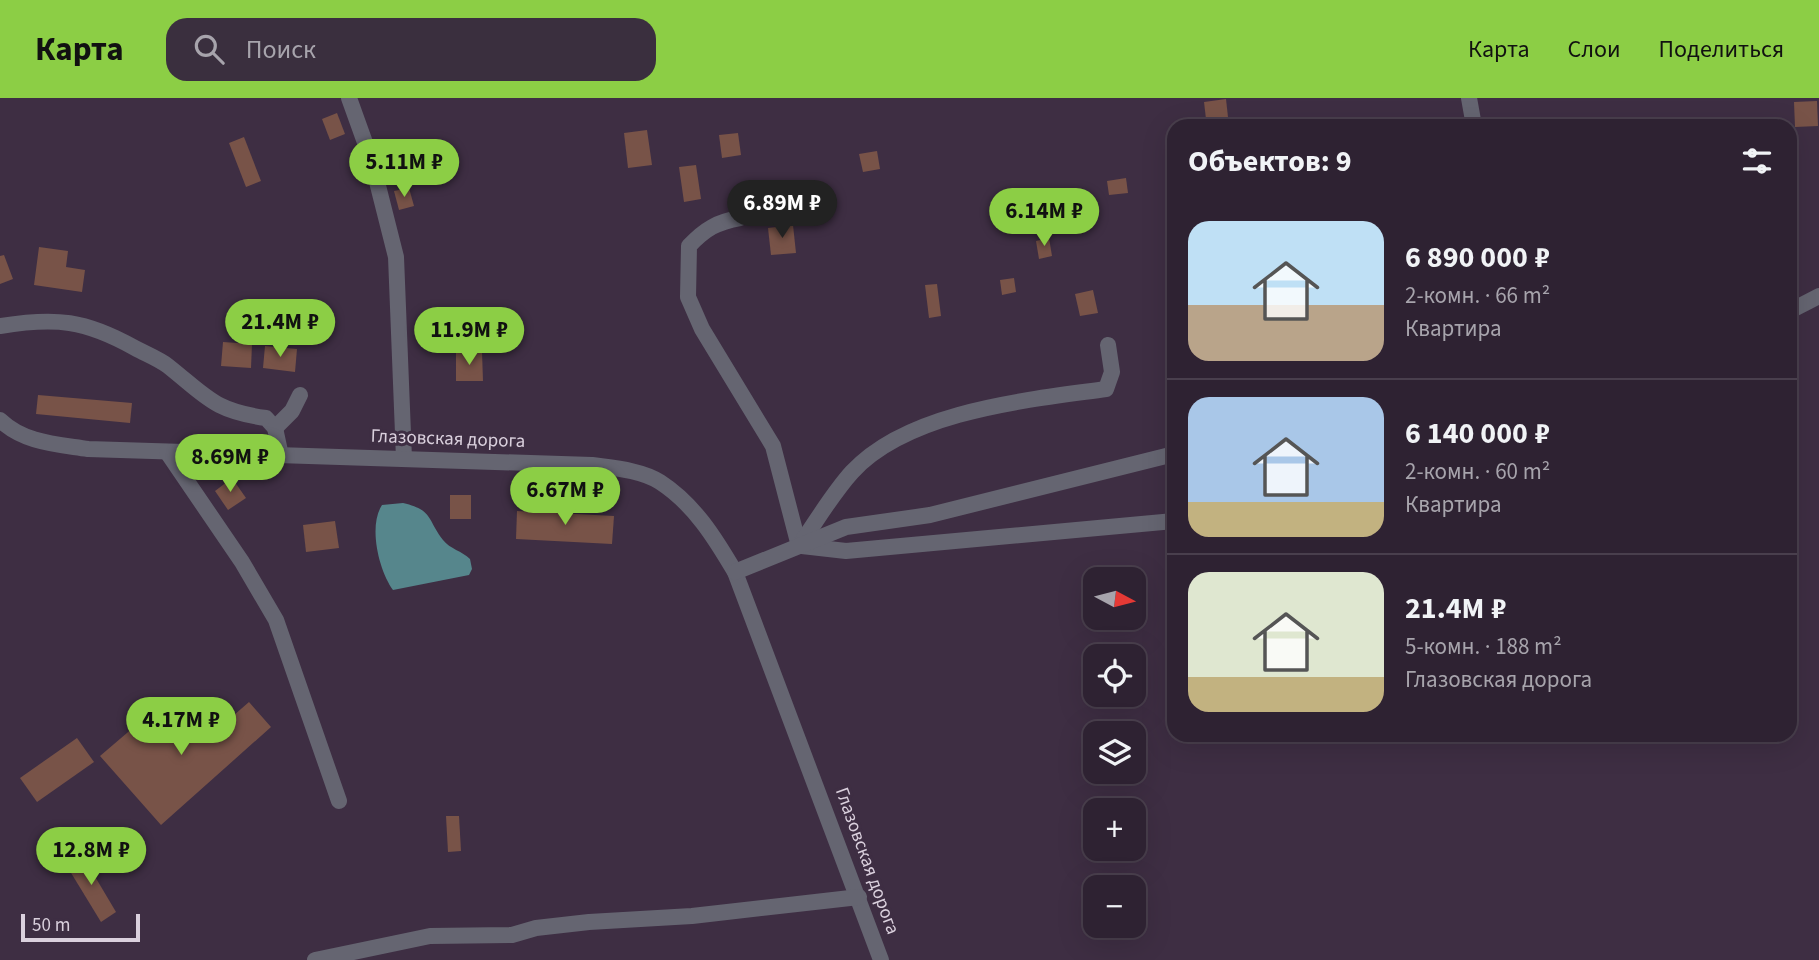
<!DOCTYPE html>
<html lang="ru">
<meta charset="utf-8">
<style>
body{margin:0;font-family:"Source Sans 3",sans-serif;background:#3a2f3e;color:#f1f3f6;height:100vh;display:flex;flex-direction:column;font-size:26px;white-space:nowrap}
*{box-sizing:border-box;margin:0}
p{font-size:23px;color:#a7a4ac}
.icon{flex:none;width:38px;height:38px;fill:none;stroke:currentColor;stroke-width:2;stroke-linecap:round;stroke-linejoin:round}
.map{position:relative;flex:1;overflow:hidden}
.panel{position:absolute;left:1167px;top:21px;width:630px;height:623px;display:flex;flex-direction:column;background:#2e2232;border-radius:21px;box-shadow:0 7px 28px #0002,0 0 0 2px #493f4d}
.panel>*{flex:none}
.needle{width:46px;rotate:97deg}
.buttons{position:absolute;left:1083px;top:469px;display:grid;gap:14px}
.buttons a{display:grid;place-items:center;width:63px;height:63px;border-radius:14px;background:#2e2232;box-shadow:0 7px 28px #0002,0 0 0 2px #493f4d;font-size:35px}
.scale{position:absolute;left:21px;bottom:18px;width:119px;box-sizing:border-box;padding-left:7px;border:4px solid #dad0dd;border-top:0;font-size:19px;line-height:24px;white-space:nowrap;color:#dad0dd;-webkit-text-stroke:5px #3e2e43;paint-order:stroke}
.price{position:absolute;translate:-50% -60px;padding:0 16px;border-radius:24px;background:#8cce45;color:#111;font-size:23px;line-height:46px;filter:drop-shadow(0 2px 4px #0008)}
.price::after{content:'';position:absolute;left:50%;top:42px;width:21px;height:16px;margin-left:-10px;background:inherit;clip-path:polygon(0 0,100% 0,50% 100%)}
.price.active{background:#222;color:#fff}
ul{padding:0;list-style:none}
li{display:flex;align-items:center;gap:21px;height:175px;padding:0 21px}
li+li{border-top:2px solid #493f4d}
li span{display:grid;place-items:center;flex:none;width:196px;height:140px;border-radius:21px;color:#555}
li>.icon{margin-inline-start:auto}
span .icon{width:84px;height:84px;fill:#fffc;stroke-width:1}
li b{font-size:30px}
h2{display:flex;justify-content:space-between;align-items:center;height:84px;padding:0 21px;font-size:30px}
header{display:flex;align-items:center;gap:42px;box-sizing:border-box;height:98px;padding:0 35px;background:#8cce45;color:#111}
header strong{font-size:33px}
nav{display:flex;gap:38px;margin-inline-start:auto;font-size:24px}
.search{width:490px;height:63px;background:#3a2f3e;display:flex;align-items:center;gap:18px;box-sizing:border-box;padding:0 24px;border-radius:21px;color:#a7a4ac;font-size:26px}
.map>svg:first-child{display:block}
.water{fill:#56868c}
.building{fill:#785348}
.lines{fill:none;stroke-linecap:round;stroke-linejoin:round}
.minor{stroke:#656571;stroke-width:16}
.labels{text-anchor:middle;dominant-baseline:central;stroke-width:6;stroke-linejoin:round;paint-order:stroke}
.street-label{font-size:19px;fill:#dad0dd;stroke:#3e2e43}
</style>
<header>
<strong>Карта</strong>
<div class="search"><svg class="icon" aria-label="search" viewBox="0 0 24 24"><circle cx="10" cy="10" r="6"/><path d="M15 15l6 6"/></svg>Поиск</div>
<nav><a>Карта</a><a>Слои</a><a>Поделиться</a></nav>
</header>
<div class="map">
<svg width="1819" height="862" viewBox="0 0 1819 862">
<rect width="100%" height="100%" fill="#3e2e43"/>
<path class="water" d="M 403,405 C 433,412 427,421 443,442 C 450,451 462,453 470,461 L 472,471 L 469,477 L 393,492 C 379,473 368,428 382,407 Z"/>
<g class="building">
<polygon points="1226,1 1228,19 1206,21 1204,4"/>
<polygon points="1817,3 1818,28 1795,29 1794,4"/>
<polygon points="337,15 345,36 330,42 322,21"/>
<polygon points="647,32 652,67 628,70 624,35"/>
<polygon points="738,35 741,57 722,60 719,37"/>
<polygon points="244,39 261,83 246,89 229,45"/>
<polygon points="877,53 880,71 863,74 859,56"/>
<polygon points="696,67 701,101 684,104 679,69"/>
<polygon points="1126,80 1128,95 1109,97 1107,83"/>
<polygon points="409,90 414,108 399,112 394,93"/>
<polygon points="793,127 796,155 771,157 768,130"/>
<polygon points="1049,140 1052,158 1039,161 1036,143"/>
<polygon points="39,149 68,153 66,169 85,172 82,194 34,187"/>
<polygon points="4,157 13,181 0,186 0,158"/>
<polygon points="1014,180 1016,194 1002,197 1000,182"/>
<polygon points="937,186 941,218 929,220 925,187"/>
<polygon points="1093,192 1098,215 1080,218 1075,196"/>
<polygon points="223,244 252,246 251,270 221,268"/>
<polygon points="265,248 297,251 295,274 263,270"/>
<polygon points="456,254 482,254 483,283 456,283"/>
<polygon points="38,297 132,305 130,325 36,316"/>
<polygon points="232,380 246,400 228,412 215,393"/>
<rect x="450" y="397" width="21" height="24"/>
<polygon points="517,413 614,418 612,446 516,441"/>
<polygon points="335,423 339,450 306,454 303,427"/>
<polygon points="249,604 271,629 161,727 100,658 148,617 169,641 209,605 226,624"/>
<polygon points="77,640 94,664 37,704 20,680"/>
<polygon points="446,718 459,718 461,753 448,754"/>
<polygon points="81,755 116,814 101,824 65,765"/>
</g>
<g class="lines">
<g class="minor">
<polyline points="349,0 372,64 396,159 404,361"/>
<polyline points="1469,0 1474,28"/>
<path d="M 740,120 C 717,124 705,131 689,148 L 688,199 L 702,231 L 773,348 L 799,448"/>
<polyline points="1790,213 1819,198"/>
<path d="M 0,228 C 56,219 85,222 135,250 C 146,256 159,261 168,268 C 207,299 214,313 266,320 L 275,330 L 281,358"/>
<path d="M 0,322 C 24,345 56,346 88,351 L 592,367 C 613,370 641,372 660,384 C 694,406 715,440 735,474 L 881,862"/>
<polyline points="275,330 292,313 300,297"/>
<polyline points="167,354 242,464 276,522 339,703"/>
<path d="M 799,448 C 816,424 832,396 852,374 C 908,313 1027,302 1106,291 L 1112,274 L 1108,247"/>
<polyline points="802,448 846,453 1174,423"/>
<polyline points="735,474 846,429 930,417 1174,356"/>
<polyline points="315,862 430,838 512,837 536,830 589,824 692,818 859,799"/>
</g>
</g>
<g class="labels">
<g class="street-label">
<text transform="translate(448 341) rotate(2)">Глазовская дорога</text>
<text transform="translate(867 763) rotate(70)">Глазовская дорога</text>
</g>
</g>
</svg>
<div class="buttons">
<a><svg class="needle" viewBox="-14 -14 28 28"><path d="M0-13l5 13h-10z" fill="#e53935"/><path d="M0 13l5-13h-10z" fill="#a7a4ac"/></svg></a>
<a><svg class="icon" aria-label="locate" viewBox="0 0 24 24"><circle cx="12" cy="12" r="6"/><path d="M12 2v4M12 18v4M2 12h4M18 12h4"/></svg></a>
<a><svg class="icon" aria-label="layers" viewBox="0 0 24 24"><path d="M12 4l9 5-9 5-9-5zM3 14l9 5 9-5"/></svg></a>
<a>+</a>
<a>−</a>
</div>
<div class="scale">50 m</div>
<b class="price" style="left:404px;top:101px">5.11M ₽</b>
<b class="price active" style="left:782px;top:142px">6.89M ₽</b>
<b class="price" style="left:1044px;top:150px">6.14M ₽</b>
<b class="price" style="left:280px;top:261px">21.4M ₽</b>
<b class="price" style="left:469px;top:269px">11.9M ₽</b>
<b class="price" style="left:230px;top:396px">8.69M ₽</b>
<b class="price" style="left:565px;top:429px">6.67M ₽</b>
<b class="price" style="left:181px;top:659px">4.17M ₽</b>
<b class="price" style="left:91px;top:789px">12.8M ₽</b>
<section class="panel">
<h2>Объектов: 9<svg class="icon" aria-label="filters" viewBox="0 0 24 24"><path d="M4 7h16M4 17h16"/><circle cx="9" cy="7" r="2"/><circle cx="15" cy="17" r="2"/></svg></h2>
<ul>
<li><span style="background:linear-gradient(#bfe0f5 60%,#b9a48a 0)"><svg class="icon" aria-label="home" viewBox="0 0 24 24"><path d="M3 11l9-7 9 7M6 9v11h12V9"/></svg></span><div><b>6 890 000 ₽</b><p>2-комн. · 66 m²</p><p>Квартира</p></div></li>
<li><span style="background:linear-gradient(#a9c7e8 75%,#c2b280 0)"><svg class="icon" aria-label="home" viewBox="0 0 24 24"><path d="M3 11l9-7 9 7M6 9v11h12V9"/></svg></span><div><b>6 140 000 ₽</b><p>2-комн. · 60 m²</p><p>Квартира</p></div></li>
<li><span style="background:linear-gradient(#dfe7d0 75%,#c2b280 0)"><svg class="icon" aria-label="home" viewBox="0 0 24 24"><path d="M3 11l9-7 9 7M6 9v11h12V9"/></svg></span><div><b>21.4M ₽</b><p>5-комн. · 188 m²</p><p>Глазовская дорога</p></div></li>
</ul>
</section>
</div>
